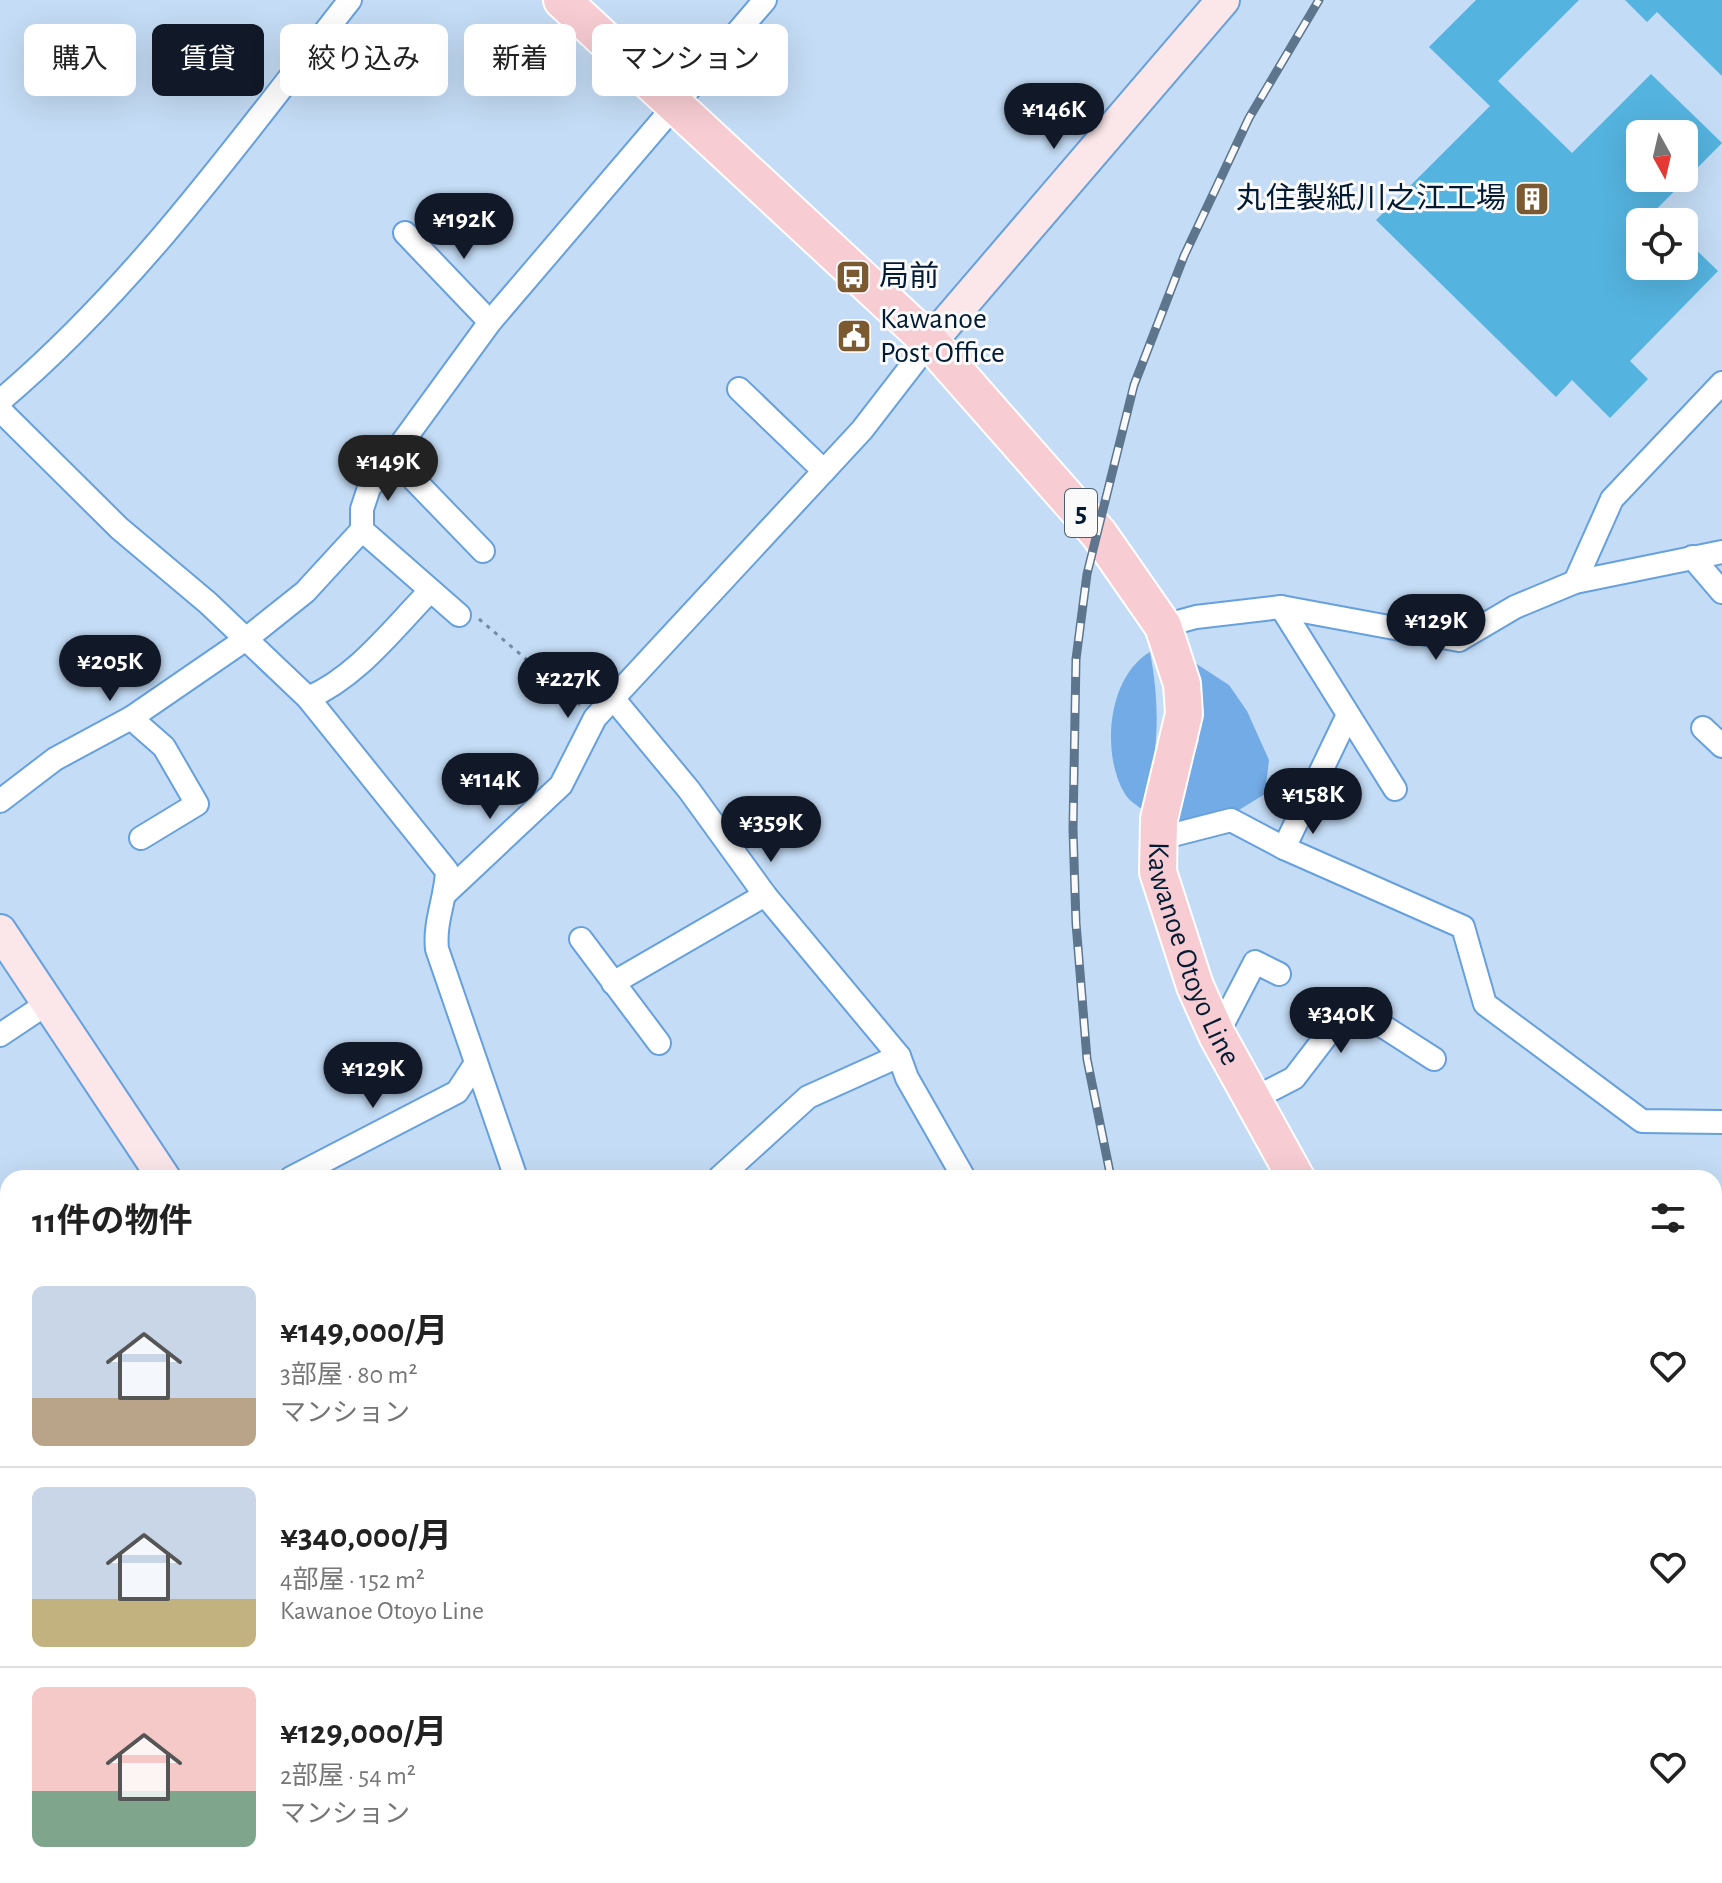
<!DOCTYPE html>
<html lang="ja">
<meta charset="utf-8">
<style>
body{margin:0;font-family:"Alegreya Sans","Noto Sans JP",sans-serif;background:#f6f6f6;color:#222;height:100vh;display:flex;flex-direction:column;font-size:30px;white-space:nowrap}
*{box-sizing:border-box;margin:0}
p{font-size:26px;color:#767676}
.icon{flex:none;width:44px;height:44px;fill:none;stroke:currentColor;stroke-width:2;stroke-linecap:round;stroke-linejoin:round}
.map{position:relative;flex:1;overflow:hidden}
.sheet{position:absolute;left:0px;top:1170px;width:1722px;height:714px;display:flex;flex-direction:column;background:#fff;border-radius:24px 24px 0 0;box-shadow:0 8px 32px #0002}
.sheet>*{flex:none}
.hud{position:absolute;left:24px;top:24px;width:800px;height:72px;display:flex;gap:16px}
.needle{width:52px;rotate:172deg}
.fabs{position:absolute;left:1626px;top:120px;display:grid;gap:16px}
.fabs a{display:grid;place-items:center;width:72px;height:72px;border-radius:12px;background:#fff;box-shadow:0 8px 32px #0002;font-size:40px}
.price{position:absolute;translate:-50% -68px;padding:0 18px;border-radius:28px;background:#111827;color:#fff;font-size:26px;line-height:52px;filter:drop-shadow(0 2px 4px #0008)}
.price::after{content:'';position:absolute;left:50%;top:48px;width:24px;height:18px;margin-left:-12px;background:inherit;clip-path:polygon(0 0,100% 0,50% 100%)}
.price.on{background:#222;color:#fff}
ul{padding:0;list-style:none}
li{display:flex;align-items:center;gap:24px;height:200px;padding:0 32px}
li+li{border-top:2px solid #e0e0e0}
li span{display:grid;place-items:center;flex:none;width:224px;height:160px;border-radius:12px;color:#555}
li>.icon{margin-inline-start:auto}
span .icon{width:96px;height:96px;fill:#fffc;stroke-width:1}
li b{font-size:34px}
h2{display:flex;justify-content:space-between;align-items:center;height:96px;padding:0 32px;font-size:34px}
.chip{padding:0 28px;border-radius:12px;background:#fff;box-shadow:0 8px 32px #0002;font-size:28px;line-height:72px}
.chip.on{background:#111827;color:#fff}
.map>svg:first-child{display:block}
.green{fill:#73abe6}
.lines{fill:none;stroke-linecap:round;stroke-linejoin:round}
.river{stroke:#98c3f0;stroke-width:34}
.building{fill:#54b3df;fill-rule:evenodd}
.street-casing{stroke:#66a0dd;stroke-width:26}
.secondary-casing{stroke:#66a0dd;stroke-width:36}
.primary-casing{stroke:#fff;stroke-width:40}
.path{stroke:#738ba3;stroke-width:3;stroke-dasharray:4 6;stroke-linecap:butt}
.street{stroke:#fff;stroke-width:22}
.secondary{stroke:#fbe6e9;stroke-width:32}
.primary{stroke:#f7cdd3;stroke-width:36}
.rail-casing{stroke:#5d758d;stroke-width:9}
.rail{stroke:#fafafa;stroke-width:6;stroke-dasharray:18;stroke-linecap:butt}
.labels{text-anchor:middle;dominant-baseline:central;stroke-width:6;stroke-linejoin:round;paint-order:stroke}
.shield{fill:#fafafa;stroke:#4d5e6e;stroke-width:2}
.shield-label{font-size:28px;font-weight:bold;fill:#031b32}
.poi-label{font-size:30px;fill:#031b32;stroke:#fafafa;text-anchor:start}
.street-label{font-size:30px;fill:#031b32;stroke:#fafafa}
</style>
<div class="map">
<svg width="1722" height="1883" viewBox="0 0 1722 1883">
<rect width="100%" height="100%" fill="#c4dcf5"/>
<g class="green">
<path d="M 1150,652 C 1161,711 1158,753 1144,811 C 1138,806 1129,801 1125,794 C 1101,755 1107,677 1150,652 Z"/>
<polygon points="1192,661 1229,685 1247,711 1269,760 1265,794 1234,813 1172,826 1199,740"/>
<polygon points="1714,1714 1722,1728 1722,1829 1714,1834"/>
<polygon points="104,1876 275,1876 226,1883 63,1883"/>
</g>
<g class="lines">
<polyline class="river" points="503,1883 507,1876"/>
</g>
<g class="building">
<path d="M 1476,0 L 1579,0 L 1498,81 L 1572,153 L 1651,74 L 1722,143 L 1627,239 L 1640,252 L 1640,266 L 1654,266 L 1662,274 L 1670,266 L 1684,266 L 1684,238 L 1718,271 L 1630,361 L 1648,379 L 1610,418 L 1572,380 L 1556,397 L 1376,220 L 1490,106 L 1429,47 ZM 1640,134 L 1684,134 L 1684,178 L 1640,178 Z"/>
<polygon points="1625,0 1722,0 1722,76 1657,12 1647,22"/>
</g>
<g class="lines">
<g class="street-casing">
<g id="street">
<polyline points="405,233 490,322"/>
<polyline points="739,389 824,471"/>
<path d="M 0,401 C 136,286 241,139 350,0"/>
<path d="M 0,410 L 119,528 L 208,603 L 308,698 L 447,871 C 446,898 434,922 437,949 L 516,1178"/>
<polyline points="393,458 483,551"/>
<polyline points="362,530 459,615"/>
<polyline points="1692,557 1722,592"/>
<polyline points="1575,582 1612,499 1722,383"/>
<polyline points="1281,607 1395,789"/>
<polyline points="1163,626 1196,617 1281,607 1459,640 1515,607 1575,582 1722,552"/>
<polyline points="612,697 689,790 765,895 899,1056 907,1078 964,1178"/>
<path d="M 308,698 C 357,677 393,629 429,592"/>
<polyline points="131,718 164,747 197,804 141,838"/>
<polyline points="1703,728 1722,746"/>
<polyline points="0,801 55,759 131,718 246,639 305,592 362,530 362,509 369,488 490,322 765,0"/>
<polyline points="1157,839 1231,820 1284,848 1463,927 1485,1004 1642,1121 1722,1122"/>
<polyline points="1284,848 1348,715"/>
<polyline points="446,893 561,785 595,718 862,430 930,342"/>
<polyline points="581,939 659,1043"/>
<polyline points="613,983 765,895"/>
<polyline points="0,1035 48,1003"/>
<polyline points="1217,1035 1255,962 1279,974"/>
<polyline points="1253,1099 1294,1078 1350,1005 1434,1059"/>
<polyline points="291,1178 457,1092 476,1063"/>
<polyline points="719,1178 808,1097 899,1056"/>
<polyline points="0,1261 8,1270"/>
<polyline points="0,1292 8,1284"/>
<polyline points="1714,1424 1722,1420"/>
<polyline points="1714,1619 1722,1614"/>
<polyline points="1714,1840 1722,1836"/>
<polyline points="1271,1876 1292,1883"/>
<polyline points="54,1883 84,1876"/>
<polyline points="1637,1883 1649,1876"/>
</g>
</g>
<g class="secondary-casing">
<g id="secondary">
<polyline points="930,342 1223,0"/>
<polyline points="0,931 164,1178"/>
<polyline points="960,1876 962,1883"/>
</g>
</g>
<g class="primary-casing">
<g id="primary">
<path id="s1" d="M 562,0 L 930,342 L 1099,534 L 1163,626 L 1182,684 L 1184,714 L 1159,819 L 1158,872 L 1195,986 L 1217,1035 L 1296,1178"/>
<polyline points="1483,1876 1484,1883"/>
</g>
</g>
<polyline class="path" points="479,619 580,705"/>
<use href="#street" class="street"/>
<use href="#secondary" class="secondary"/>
<use href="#primary" class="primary"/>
<g class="rail-casing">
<g id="rail">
<polyline points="1111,1178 1087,1059 1076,923 1073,829 1076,659 1087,574 1134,385 1184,256 1249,118 1319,0"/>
<polyline points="1238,1876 1239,1883"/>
</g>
</g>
<use href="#rail" class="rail"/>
</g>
<defs>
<g id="building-square" transform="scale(1.8)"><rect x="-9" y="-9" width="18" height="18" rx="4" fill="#7b5a31" stroke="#fafafa"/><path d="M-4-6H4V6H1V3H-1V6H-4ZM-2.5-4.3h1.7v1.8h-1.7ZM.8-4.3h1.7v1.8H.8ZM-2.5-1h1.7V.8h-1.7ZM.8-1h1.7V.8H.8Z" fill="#fff"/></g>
<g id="bus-square" transform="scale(1.8)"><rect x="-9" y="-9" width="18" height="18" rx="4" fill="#7b5a31" stroke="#fafafa"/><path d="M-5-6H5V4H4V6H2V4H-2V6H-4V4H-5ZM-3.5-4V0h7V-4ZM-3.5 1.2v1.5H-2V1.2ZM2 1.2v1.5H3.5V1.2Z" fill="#fff"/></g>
<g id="civic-square" transform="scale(1.8)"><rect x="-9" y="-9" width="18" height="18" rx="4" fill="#7b5a31" stroke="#fafafa"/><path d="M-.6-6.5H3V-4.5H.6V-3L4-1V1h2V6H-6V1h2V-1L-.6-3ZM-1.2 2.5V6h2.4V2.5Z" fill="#fff"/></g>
</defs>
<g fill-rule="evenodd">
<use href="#building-square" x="1532" y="199"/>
<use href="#bus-square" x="853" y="277"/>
<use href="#civic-square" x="854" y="336"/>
</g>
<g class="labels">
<rect class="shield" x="1065" y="489" width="32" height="48" rx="6"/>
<g class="shield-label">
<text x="1081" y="513">5</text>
</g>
<g class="poi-label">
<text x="1506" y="199" text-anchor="end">丸住製紙川之江工場</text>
<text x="879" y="277">局前</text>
<text x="880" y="319">Kawanoe<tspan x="880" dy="34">Post Office</tspan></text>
</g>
<g class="street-label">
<text stroke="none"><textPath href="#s1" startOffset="1210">Kawanoe Otoyo Line</textPath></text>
</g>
</g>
</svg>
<div class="fabs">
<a><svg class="needle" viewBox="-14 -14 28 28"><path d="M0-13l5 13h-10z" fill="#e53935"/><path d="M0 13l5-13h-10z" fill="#767676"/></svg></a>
<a><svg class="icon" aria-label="locate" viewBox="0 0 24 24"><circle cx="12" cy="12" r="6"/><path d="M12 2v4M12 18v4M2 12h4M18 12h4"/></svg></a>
</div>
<b class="price" style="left:1054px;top:151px">¥146K</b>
<b class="price" style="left:464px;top:261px">¥192K</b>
<b class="price on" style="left:388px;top:503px">¥149K</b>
<b class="price" style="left:1436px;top:662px">¥129K</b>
<b class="price" style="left:110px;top:703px">¥205K</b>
<b class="price" style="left:568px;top:720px">¥227K</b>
<b class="price" style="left:490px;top:821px">¥114K</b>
<b class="price" style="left:1313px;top:836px">¥158K</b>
<b class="price" style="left:771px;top:864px">¥359K</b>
<b class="price" style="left:1341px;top:1055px">¥340K</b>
<b class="price" style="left:373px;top:1110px">¥129K</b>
<div class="hud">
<a class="chip">購入</a>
<a class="chip on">賃貸</a>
<a class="chip">絞り込み</a>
<a class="chip">新着</a>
<a class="chip">マンション</a>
</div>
<section class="sheet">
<h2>11件の物件<svg class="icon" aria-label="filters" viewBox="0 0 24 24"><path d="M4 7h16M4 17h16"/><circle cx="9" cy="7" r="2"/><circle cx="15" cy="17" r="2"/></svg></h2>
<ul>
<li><span style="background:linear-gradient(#c9d6e8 70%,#b9a48a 0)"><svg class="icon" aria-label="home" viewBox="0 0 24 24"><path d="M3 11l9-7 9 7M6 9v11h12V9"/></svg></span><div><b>¥149,000/月</b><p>3部屋 · 80 m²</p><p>マンション</p></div><svg class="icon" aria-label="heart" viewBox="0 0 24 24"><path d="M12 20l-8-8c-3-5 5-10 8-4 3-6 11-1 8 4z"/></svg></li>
<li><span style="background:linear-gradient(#c9d6e8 70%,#c2b280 0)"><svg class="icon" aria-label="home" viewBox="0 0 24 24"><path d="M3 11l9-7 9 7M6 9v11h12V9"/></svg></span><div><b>¥340,000/月</b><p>4部屋 · 152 m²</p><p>Kawanoe Otoyo Line</p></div><svg class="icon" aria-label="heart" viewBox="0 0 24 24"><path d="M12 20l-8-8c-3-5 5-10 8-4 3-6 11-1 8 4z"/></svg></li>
<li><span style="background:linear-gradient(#f6c9c9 65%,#7fa58c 0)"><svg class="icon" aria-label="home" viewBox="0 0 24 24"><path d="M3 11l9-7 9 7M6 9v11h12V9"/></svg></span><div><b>¥129,000/月</b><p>2部屋 · 54 m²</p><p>マンション</p></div><svg class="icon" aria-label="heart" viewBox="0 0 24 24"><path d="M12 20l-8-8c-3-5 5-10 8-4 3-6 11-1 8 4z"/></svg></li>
</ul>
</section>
</div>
